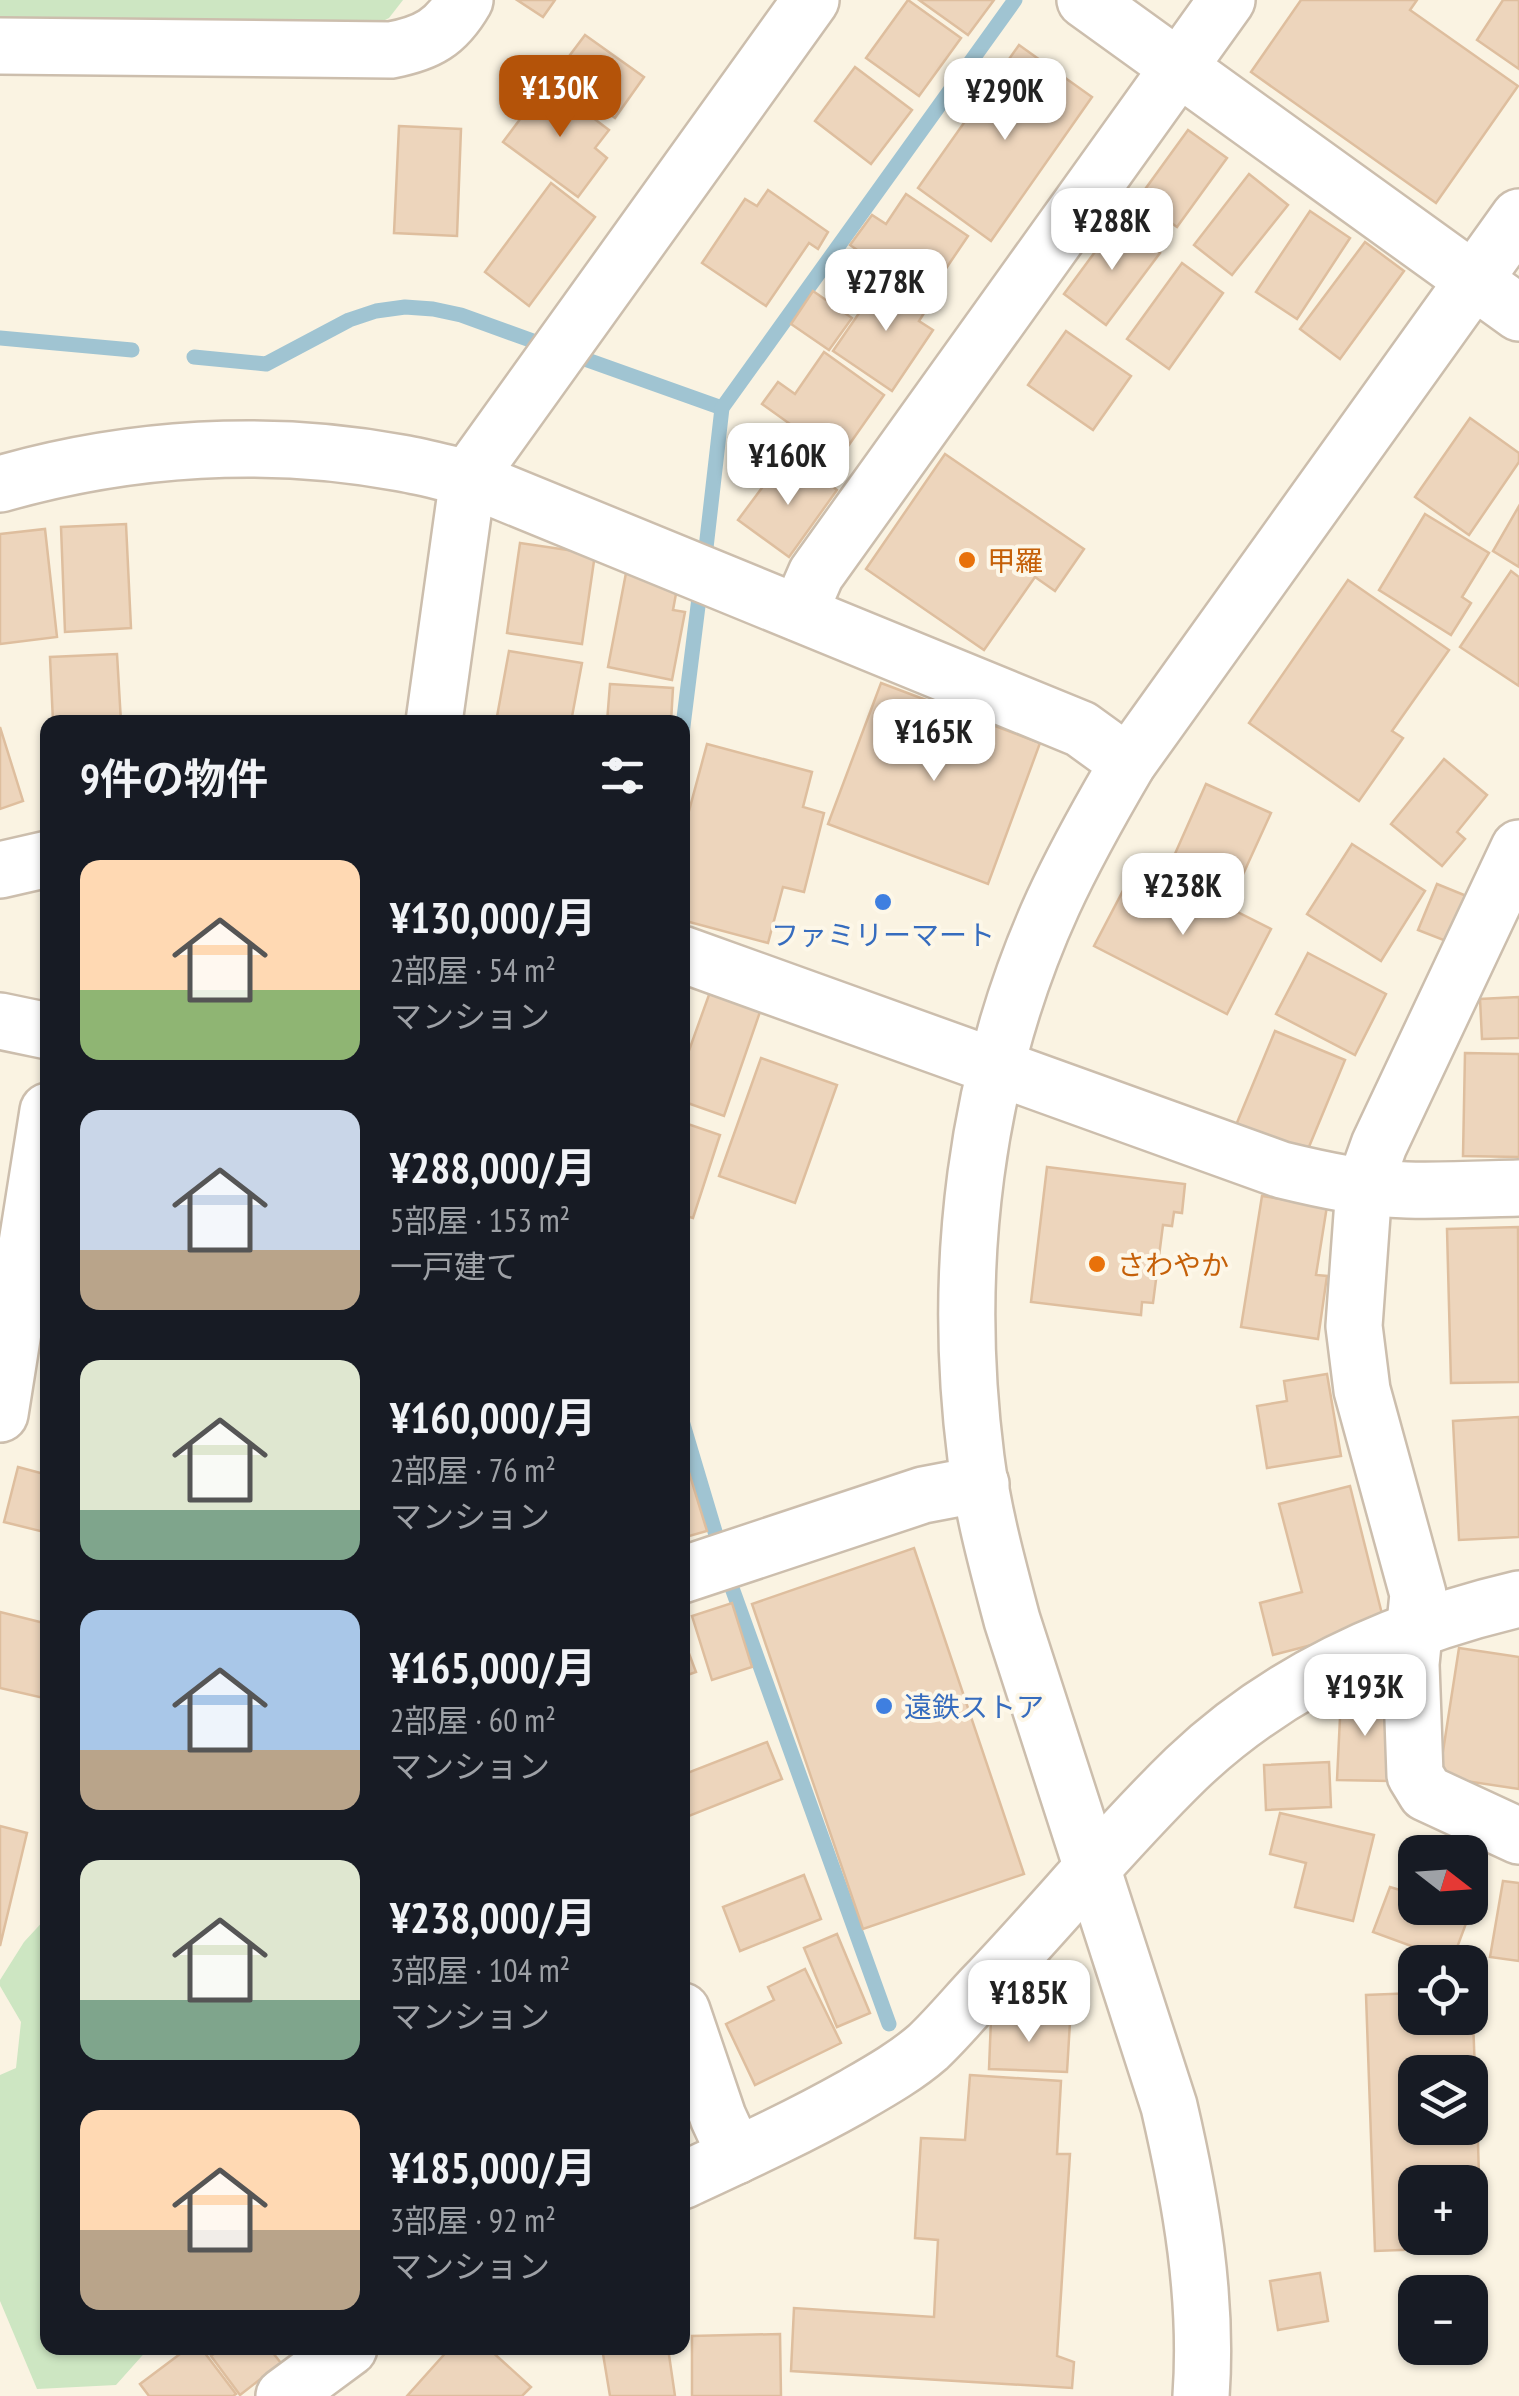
<!DOCTYPE html>
<html lang="ja">
<meta charset="utf-8">
<style>
body{margin:0;font-family:"PT Sans Narrow","Noto Sans JP",sans-serif;background:#242831;color:#f1f3f6;height:100vh;display:flex;flex-direction:column;font-size:38px;white-space:nowrap}
*{box-sizing:border-box;margin:0}
p{font-size:32px;color:#9ea1a6}
.icon{flex:none;width:55px;height:55px;fill:none;stroke:currentColor;stroke-width:2;stroke-linecap:round;stroke-linejoin:round}
.map{position:relative;flex:1;overflow:hidden}
.drawer{position:absolute;left:40px;top:715px;width:650px;height:1640px;display:flex;flex-direction:column;background:#171b24;border-radius:20px;box-shadow:0 2px 8px #0004}
.drawer>*{flex:none}
.needle{width:65px;rotate:107deg}
.controls{position:absolute;left:1398px;top:1835px;display:grid;gap:20px}
.controls a{display:grid;place-items:center;width:90px;height:90px;border-radius:20px;background:#171b24;box-shadow:0 2px 8px #0004;font-size:50px}
.price{position:absolute;translate:-50% -85px;padding:0 22px;border-radius:20px;background:#fff;color:#222;font-size:32px;line-height:65px;filter:drop-shadow(0 2px 5px #0008)}
.price::after{content:'';position:absolute;left:50%;top:60px;width:30px;height:22px;margin-left:-15px;background:inherit;clip-path:polygon(0 0,100% 0,50% 100%)}
.price.active{background:#b45309;color:#fff}
ul{padding:0;list-style:none}
li{display:flex;align-items:center;gap:30px;height:250px;padding:0 40px}
li span{display:grid;place-items:center;flex:none;width:280px;height:200px;border-radius:20px;color:#555}
li>.icon{margin-inline-start:auto}
span .icon{width:120px;height:120px;fill:#fffc;stroke-width:1}
li b{font-size:42px}
h2{display:flex;justify-content:space-between;align-items:center;height:120px;padding:0 40px;font-size:42px}
.map>svg:first-child{display:block}
.green{fill:#cde6c2}
.lines{fill:none;stroke-linecap:round;stroke-linejoin:round}
.stream{stroke:#a0c4d2;stroke-width:15}
.building{fill:#edd5bc;stroke:#debe9e;stroke-width:2.5;fill-rule:evenodd}
.minor-casing{stroke:#ccbead;stroke-width:60}
.minor{stroke:#fff;stroke-width:55}
.food-dot{fill:#e8710a;stroke:#fdf7e8;stroke-width:4}
.shop-dot{fill:#3f7fe0;stroke:#fdf7e8;stroke-width:4}
.labels{text-anchor:middle;dominant-baseline:central;stroke-width:8;stroke-linejoin:round;paint-order:stroke}
.food-label{font-size:28px;fill:#c56008;stroke:#fdf7e8;text-anchor:start}
.shop-label{font-size:28px;fill:#366cbe;stroke:#fdf7e8}
</style>
<div class="map">
<svg width="1519" height="2396" viewBox="0 0 1519 2396">
<rect width="100%" height="100%" fill="#faf3e2"/>
<g class="green">
<polygon points="0,0 403,0 389,18 371,27 0,26"/>
<polygon points="47,1917 48,2348 149,2348 116,2385 37,2389 0,2301 0,2075 16,2068 21,2022 0,1986 0,1980 24,1942"/>
</g>
<g class="lines">
<g class="stream">
<polyline points="0,338 132,350"/>
<polyline points="194,357 266,364 349,320 376,311 405,307 433,309 461,315 533,341"/>
<polyline points="579,357 722,408"/>
<polyline points="706,548 722,408 1015,0"/>
<polyline points="682,734 699,598"/>
<polyline points="682,1421 716,1535"/>
<polyline points="732,1588 889,2024"/>
</g>
</g>
<g class="building">
<polygon points="517,0 555,0 543,17"/>
<polygon points="908,0 961,38 919,96 866,58"/>
<polygon points="919,0 994,0 968,35"/>
<polygon points="1301,0 1417,0 1410,10 1518,86 1436,203 1251,72"/>
<polygon points="1503,0 1519,0 1519,69 1477,40"/>
<polygon points="585,35 644,77 615,118 555,75"/>
<polygon points="1019,45 1092,97 991,241 918,188"/>
<polygon points="855,67 912,110 871,164 815,121"/>
<polygon points="547,83 609,130 595,148 607,158 578,197 503,142"/>
<polygon points="399,126 461,129 457,236 394,233"/>
<polygon points="1188,130 1227,158 1177,227 1138,199"/>
<polygon points="1249,174 1288,205 1232,275 1194,245"/>
<polygon points="551,183 595,217 529,306 485,272"/>
<polygon points="768,190 828,232 818,249 809,243 766,306 702,263 745,199 757,206"/>
<polygon points="906,194 968,236 926,298 850,245 872,215 886,224"/>
<polygon points="1310,211 1350,238 1297,319 1256,292"/>
<polygon points="1117,222 1160,253 1106,325 1064,294"/>
<polygon points="1365,242 1404,271 1340,359 1300,329"/>
<polygon points="1182,263 1223,293 1169,369 1127,339"/>
<polygon points="886,274 929,305 919,321 933,330 892,391 833,351"/>
<polygon points="813,291 852,318 829,350 791,324"/>
<polygon points="1066,331 1131,376 1093,430 1028,385"/>
<polygon points="824,352 884,395 839,459 762,404 778,382 795,394"/>
<polygon points="1470,418 1519,453 1519,462 1469,535 1415,497"/>
<polygon points="945,454 1084,549 1055,591 1035,577 984,650 866,569"/>
<polygon points="799,462 837,490 789,557 738,520 770,477 781,486"/>
<polygon points="1519,506 1519,567 1493,551"/>
<polygon points="1425,514 1489,553 1462,597 1471,603 1451,635 1379,590"/>
<polygon points="126,524 131,628 65,632 61,527"/>
<polygon points="45,529 57,637 0,644 0,534"/>
<polygon points="520,543 595,554 582,644 507,633"/>
<polygon points="1511,571 1519,577 1519,686 1460,647"/>
<polygon points="626,573 678,583 673,610 685,612 672,680 608,667"/>
<polygon points="1348,580 1449,650 1392,731 1403,738 1359,801 1249,723"/>
<polygon points="509,651 582,663 571,722 496,722"/>
<polygon points="117,654 121,722 53,722 50,657"/>
<polygon points="881,683 1040,743 988,884 828,824"/>
<polygon points="610,684 673,688 671,722 607,722"/>
<polygon points="0,727 23,801 0,809"/>
<polygon points="707,744 812,772 803,807 824,813 804,892 783,887 768,943 682,920 682,837"/>
<polygon points="1444,759 1487,795 1457,832 1465,839 1442,866 1391,824"/>
<polygon points="1206,784 1271,813 1234,894 1170,865"/>
<polygon points="1352,844 1425,891 1381,961 1307,914"/>
<polygon points="1138,862 1271,929 1227,1014 1094,946"/>
<polygon points="1437,884 1469,897 1451,943 1418,930"/>
<polygon points="1308,953 1386,994 1355,1055 1276,1014"/>
<polygon points="710,992 761,1009 724,1116 682,1101 682,1070"/>
<polygon points="1519,997 1519,1038 1482,1039 1480,999"/>
<polygon points="1275,1031 1345,1060 1306,1154 1236,1125"/>
<polygon points="1465,1053 1519,1054 1519,1157 1463,1156"/>
<polygon points="761,1058 837,1085 795,1203 719,1176"/>
<polygon points="682,1122 720,1135 693,1218 682,1215"/>
<polygon points="1047,1167 1185,1184 1182,1213 1174,1212 1172,1226 1163,1225 1153,1303 1142,1302 1141,1315 1031,1302"/>
<polygon points="1262,1196 1327,1206 1316,1275 1327,1276 1318,1339 1241,1327"/>
<polygon points="1518,1227 1519,1382 1451,1383 1447,1229"/>
<polygon points="1327,1374 1341,1456 1267,1468 1257,1406 1287,1401 1284,1381"/>
<polygon points="1519,1417 1519,1537 1459,1540 1453,1421"/>
<polygon points="683,1453 707,1531 682,1538 682,1453"/>
<polygon points="18,1467 48,1475 48,1533 4,1522"/>
<polygon points="1350,1486 1385,1626 1273,1655 1260,1603 1302,1592 1279,1504"/>
<polygon points="914,1548 1024,1874 863,1929 752,1604"/>
<polygon points="732,1603 752,1667 712,1680 692,1616"/>
<polygon points="0,1612 48,1624 48,1699 0,1688"/>
<polygon points="682,1635 696,1672 682,1677"/>
<polygon points="1459,1648 1519,1657 1519,1789 1439,1777"/>
<polygon points="1341,1697 1392,1699 1389,1781 1337,1780"/>
<polygon points="767,1742 782,1779 689,1816 682,1799 682,1775"/>
<polygon points="1329,1762 1331,1807 1266,1810 1264,1765"/>
<polygon points="1280,1813 1374,1835 1353,1921 1295,1907 1306,1863 1270,1854"/>
<polygon points="0,1826 27,1833 0,1946"/>
<polygon points="1409,1868 1415,1871 1415,1908 1470,1908 1470,1873 1483,1878 1452,1961 1373,1932 1390,1887 1400,1890"/>
<polygon points="804,1875 821,1919 740,1951 723,1907"/>
<polygon points="1503,1881 1519,1883 1519,1961 1490,1957"/>
<polygon points="837,1934 870,2013 837,2027 804,1948"/>
<polygon points="805,1969 841,2043 755,2085 726,2024 774,2000 768,1987"/>
<path d="M 1470,1992 L 1472,1992 L 1476,2100 L 1470,2100 L 1470,2072 L 1415,2072 L 1415,2128 L 1470,2128 L 1470,2110 L 1477,2109 L 1481,2247 L 1375,2251 L 1366,1995 L 1415,1993 L 1415,2018 L 1470,2018 ZM 1415,2182 L 1470,2182 L 1470,2238 L 1415,2238 Z"/>
<polygon points="991,2019 1070,2022 1067,2072 989,2069"/>
<polygon points="970,2075 1061,2081 1057,2154 1070,2154 1057,2356 1074,2362 1072,2388 791,2371 794,2308 934,2317 938,2240 915,2238 921,2138 965,2140"/>
<polygon points="1320,2273 1328,2321 1278,2330 1270,2281"/>
<polygon points="780,2334 781,2396 692,2396 692,2336"/>
<polygon points="188,2348 201,2348 236,2394 233,2396 149,2396 140,2384"/>
<polygon points="222,2348 269,2348 281,2363 240,2395 211,2356"/>
<polygon points="450,2348 488,2348 531,2387 522,2396 407,2396"/>
<polygon points="602,2348 668,2348 675,2396 610,2396"/>
</g>
<g class="lines">
<g class="minor-casing">
<g id="minor">
<polyline points="1085,0 1519,313"/>
<path d="M 0,46 L 391,50 C 427,43 446,33 465,0"/>
<path d="M 0,484 C 129,447 269,438 401,463 C 424,467 446,473 468,478 L 1081,729 L 1128,763"/>
<polyline points="799,613 816,574 1227,0"/>
<polyline points="434,722 468,478 811,0"/>
<polyline points="1519,848 1379,1145 1364,1187 1354,1326 1362,1390 1418,1594 1411,1664 1415,1775 1426,1793 1519,1836"/>
<polyline points="0,870 48,859"/>
<path d="M 682,954 L 1282,1170 C 1323,1180 1365,1189 1407,1190 C 1444,1191 1482,1189 1519,1188"/>
<polyline points="0,1021 48,1031"/>
<polyline points="0,1414 48,1111"/>
<polyline points="682,1575 923,1495 981,1484"/>
<polyline points="682,2011 718,2117 736,2156"/>
<path d="M 682,2181 C 740,2154 797,2128 852,2097 C 878,2082 905,2067 928,2047 C 948,2028 966,2006 985,1986 C 1053,1915 1115,1838 1186,1769 C 1279,1680 1395,1628 1519,1599"/>
<polyline points="284,2396 349,2348"/>
<path d="M 1201,2396 C 1208,2298 1191,2201 1169,2106 L 1012,1620 C 998,1567 983,1513 976,1458 C 952,1270 974,1076 1053,903 C 1075,855 1101,809 1128,763 L 1519,217"/>
</g>
</g>
<use href="#minor" class="minor"/>
</g>
<g class="food-dot">
<circle cx="967" cy="560" r="10"/>
<circle cx="1097" cy="1264" r="10"/>
</g>
<g class="shop-dot">
<circle cx="883" cy="902" r="10"/>
<circle cx="884" cy="1706" r="10"/>
</g>
<g class="labels">
<g class="food-label">
<text x="987" y="560">甲羅</text>
<text x="1117" y="1264">さわやか</text>
</g>
<g class="shop-label">
<text x="883" y="934">ファミリーマート</text>
<text x="904" y="1706" text-anchor="start">遠鉄ストア</text>
</g>
</g>
</svg>
<div class="controls">
<a><svg class="needle" viewBox="-14 -14 28 28"><path d="M0-13l5 13h-10z" fill="#e53935"/><path d="M0 13l5-13h-10z" fill="#9ea1a6"/></svg></a>
<a><svg class="icon" aria-label="locate" viewBox="0 0 24 24"><circle cx="12" cy="12" r="6"/><path d="M12 2v4M12 18v4M2 12h4M18 12h4"/></svg></a>
<a><svg class="icon" aria-label="layers" viewBox="0 0 24 24"><path d="M12 4l9 5-9 5-9-5zM3 14l9 5 9-5"/></svg></a>
<a>+</a>
<a>−</a>
</div>
<b class="price active" style="left:560px;top:140px">¥130K</b>
<b class="price" style="left:1005px;top:143px">¥290K</b>
<b class="price" style="left:1112px;top:273px">¥288K</b>
<b class="price" style="left:886px;top:334px">¥278K</b>
<b class="price" style="left:788px;top:508px">¥160K</b>
<b class="price" style="left:934px;top:784px">¥165K</b>
<b class="price" style="left:1183px;top:938px">¥238K</b>
<b class="price" style="left:1365px;top:1739px">¥193K</b>
<b class="price" style="left:1029px;top:2045px">¥185K</b>
<section class="drawer">
<h2>9件の物件<svg class="icon" aria-label="filters" viewBox="0 0 24 24"><path d="M4 7h16M4 17h16"/><circle cx="9" cy="7" r="2"/><circle cx="15" cy="17" r="2"/></svg></h2>
<ul>
<li><span style="background:linear-gradient(#ffd9b3 65%,#8fb573 0)"><svg class="icon" aria-label="home" viewBox="0 0 24 24"><path d="M3 11l9-7 9 7M6 9v11h12V9"/></svg></span><div><b>¥130,000/月</b><p>2部屋 · 54 m²</p><p>マンション</p></div></li>
<li><span style="background:linear-gradient(#c9d6e8 70%,#b9a48a 0)"><svg class="icon" aria-label="home" viewBox="0 0 24 24"><path d="M3 11l9-7 9 7M6 9v11h12V9"/></svg></span><div><b>¥288,000/月</b><p>5部屋 · 153 m²</p><p>一戸建て</p></div></li>
<li><span style="background:linear-gradient(#dfe7d0 75%,#7fa58c 0)"><svg class="icon" aria-label="home" viewBox="0 0 24 24"><path d="M3 11l9-7 9 7M6 9v11h12V9"/></svg></span><div><b>¥160,000/月</b><p>2部屋 · 76 m²</p><p>マンション</p></div></li>
<li><span style="background:linear-gradient(#a9c7e8 70%,#b9a48a 0)"><svg class="icon" aria-label="home" viewBox="0 0 24 24"><path d="M3 11l9-7 9 7M6 9v11h12V9"/></svg></span><div><b>¥165,000/月</b><p>2部屋 · 60 m²</p><p>マンション</p></div></li>
<li><span style="background:linear-gradient(#dfe7d0 70%,#7fa58c 0)"><svg class="icon" aria-label="home" viewBox="0 0 24 24"><path d="M3 11l9-7 9 7M6 9v11h12V9"/></svg></span><div><b>¥238,000/月</b><p>3部屋 · 104 m²</p><p>マンション</p></div></li>
<li><span style="background:linear-gradient(#ffd9b3 60%,#b9a48a 0)"><svg class="icon" aria-label="home" viewBox="0 0 24 24"><path d="M3 11l9-7 9 7M6 9v11h12V9"/></svg></span><div><b>¥185,000/月</b><p>3部屋 · 92 m²</p><p>マンション</p></div></li>
</ul>
</section>
</div>
